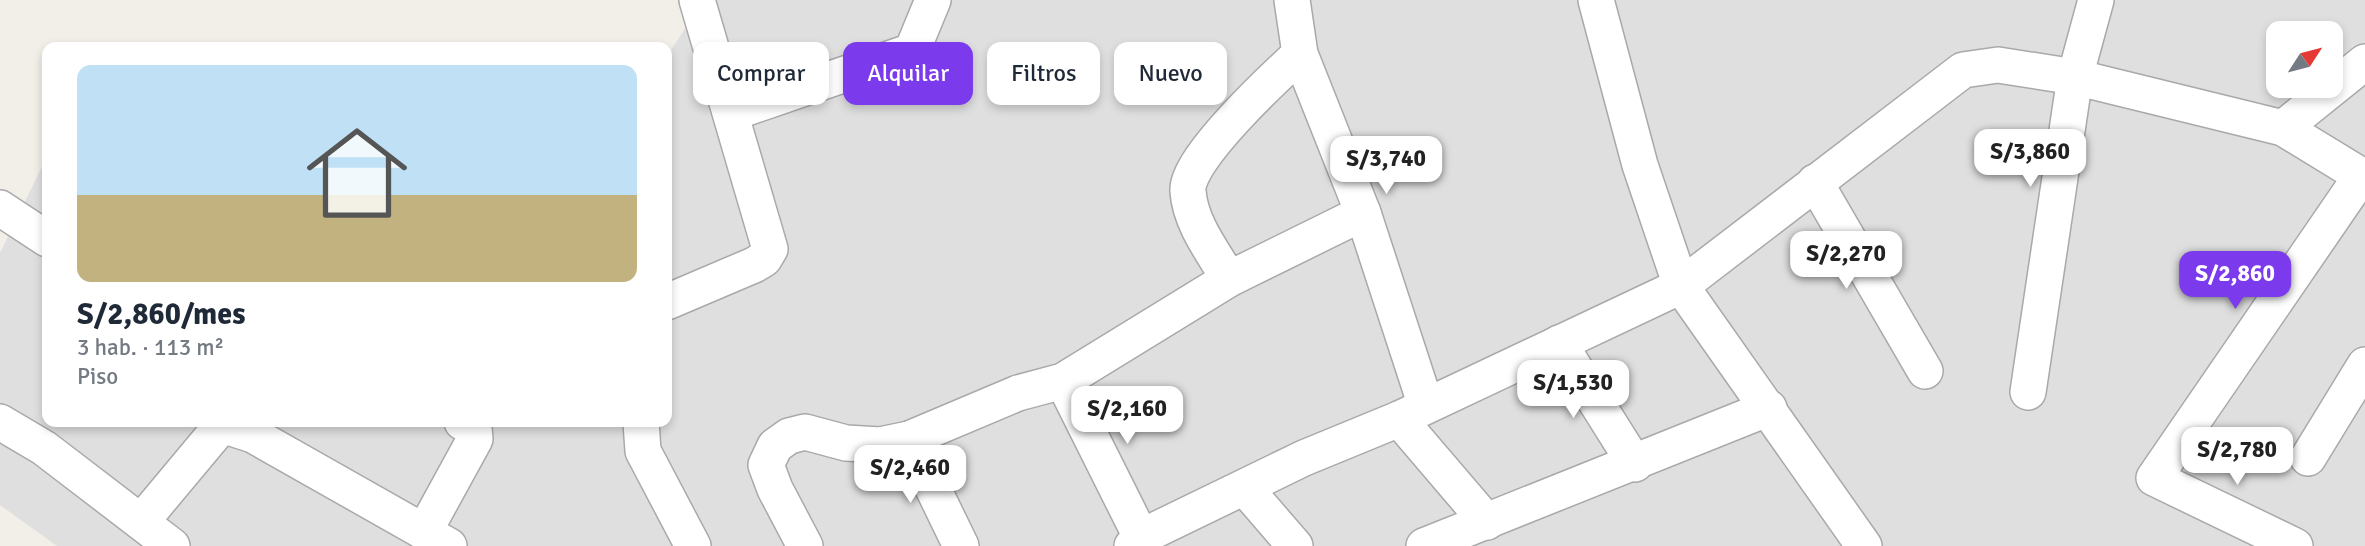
<!DOCTYPE html>
<html lang="es">
<meta charset="utf-8">
<style>
body{margin:0;font-family:Signika,sans-serif;background:#f6f6f7;color:#1f2937;height:100vh;display:flex;flex-direction:column;font-size:26px;white-space:nowrap}
*{box-sizing:border-box;margin:0}
p{font-size:23px;color:#747a83}
.icon{flex:none;width:38px;height:38px;fill:none;stroke:currentColor;stroke-width:2;stroke-linecap:round;stroke-linejoin:round}
.map{position:relative;flex:1;overflow:hidden}
.sheet{position:absolute;left:42px;top:42px;width:630px;height:385px;display:flex;flex-direction:column;background:#fff;border-radius:14px;box-shadow:0 4px 10px #0003}
.sheet>*{flex:none}
.top-card{position:absolute;left:693px;top:42px;width:665px;height:63px;display:flex;gap:14px}
.needle{width:46px;rotate:54deg}
.controls{position:absolute;left:2266px;top:21px;display:grid;gap:14px}
.controls a{display:grid;place-items:center;width:77px;height:77px;border-radius:14px;background:#fff;box-shadow:0 4px 10px #0003;font-size:35px}
.price{position:absolute;translate:-50% -60px;padding:0 16px;border-radius:14px;background:#fff;color:#222;font-size:23px;line-height:46px;filter:drop-shadow(0 2px 4px #0008)}
.price::after{content:'';position:absolute;left:50%;top:42px;width:21px;height:16px;margin-left:-10px;background:inherit;clip-path:polygon(0 0,100% 0,50% 100%)}
.price.active{background:#7c3aed;color:#fff}
ul{padding:0;list-style:none}
li{display:grid;align-content:center;gap:14px;height:371px;padding:0 35px}
li+li{border-top:2px solid #e0e1e3}
li span{display:grid;place-items:center;height:217px;border-radius:14px;color:#555}
li>.icon{margin-inline-start:auto}
span .icon{width:126px;height:126px;fill:#fffc;stroke-width:1}
li b{font-size:30px}
.pill{padding:0 24px;border-radius:14px;background:#fff;box-shadow:0 4px 10px #0003;font-size:24px;line-height:63px}
.pill.active{background:#7c3aed;color:#fff}
.map>svg:first-child{display:block}
.residential{fill:#e0dfdf;fill-rule:evenodd}
.lines{fill:none;stroke-linecap:round;stroke-linejoin:round}
.minor-casing{stroke:#a9a9a9;stroke-width:38}
.minor{stroke:#fff;stroke-width:35}
</style>
<div class="map">
<svg width="2365" height="546" viewBox="0 0 2365 546">
<rect width="100%" height="100%" fill="#f2efe9"/>
<path class="residential" d="M 704,0 L 2365,0 L 2365,546 L 57,546 L 0,505 L 0,253 L 47,156 L 47,422 L 667,422 L 667,56 ZM 2278,33 L 2331,33 L 2331,86 L 2278,86 Z"/>
<g class="lines">
<g class="minor-casing">
<g id="minor">
<polyline points="1292,0 1300,54 1363,213 1426,406"/>
<polyline points="1596,0 1640,165 1681,286 1864,546"/>
<polyline points="732,113 912,51 933,0"/>
<polyline points="2283,128 2365,62"/>
<polyline points="1815,182 1925,371"/>
<polyline points="0,208 47,239"/>
<path d="M 1229,279 C 1213,252 1190,223 1188,191 C 1185,160 1276,76 1300,54"/>
<polyline points="667,302 754,265 764,259 770,249 697,0"/>
<polyline points="1559,343 1635,464"/>
<polyline points="1063,381 1141,537"/>
<polyline points="2028,392 2075,77 2096,0"/>
<polyline points="1399,419 1487,522"/>
<polyline points="0,422 44,448 172,546"/>
<polyline points="222,422 222,425 253,435 449,546"/>
<polyline points="641,422 643,451 693,546"/>
<polyline points="909,439 961,546"/>
<polyline points="2308,458 2365,365"/>
<polyline points="1245,488 1295,546"/>
<polyline points="141,522 222,425"/>
<polyline points="424,532 475,439 474,428 462,422"/>
<polyline points="805,546 775,489 766,465 775,446 789,436 805,432 846,443 880,445 909,439 1018,393 1063,381 1229,279 1363,213"/>
<polyline points="1132,546 1141,537 1304,458 1399,419 1681,286 1963,70 1998,65 2075,77 2283,128 2365,178"/>
<polyline points="1424,546 1769,408"/>
<polyline points="2295,546 2154,478 2362,175"/>
</g>
</g>
<use href="#minor" class="minor"/>
</g>
</svg>
<div class="controls">
<a><svg class="needle" viewBox="-14 -14 28 28"><path d="M0-13l5 13h-10z" fill="#e53935"/><path d="M0 13l5-13h-10z" fill="#747a83"/></svg></a>
</div>
<b class="price" style="left:2030px;top:189px">S/3,860</b>
<b class="price" style="left:1386px;top:196px">S/3,740</b>
<b class="price" style="left:1846px;top:291px">S/2,270</b>
<b class="price active" style="left:2235px;top:311px">S/2,860</b>
<b class="price" style="left:1573px;top:420px">S/1,530</b>
<b class="price" style="left:1127px;top:446px">S/2,160</b>
<b class="price" style="left:2237px;top:487px">S/2,780</b>
<b class="price" style="left:910px;top:505px">S/2,460</b>
<div class="top-card">
<a class="pill">Comprar</a>
<a class="pill active">Alquilar</a>
<a class="pill">Filtros</a>
<a class="pill">Nuevo</a>
</div>
<section class="sheet">
<ul>
<li><span style="background:linear-gradient(#bfe0f5 60%,#c2b280 0)"><svg class="icon" aria-label="home" viewBox="0 0 24 24"><path d="M3 11l9-7 9 7M6 9v11h12V9"/></svg></span><div><b>S/2,860/mes</b><p>3 hab. · 113 m²</p><p>Piso</p></div></li>
</ul>
</section>
</div>
